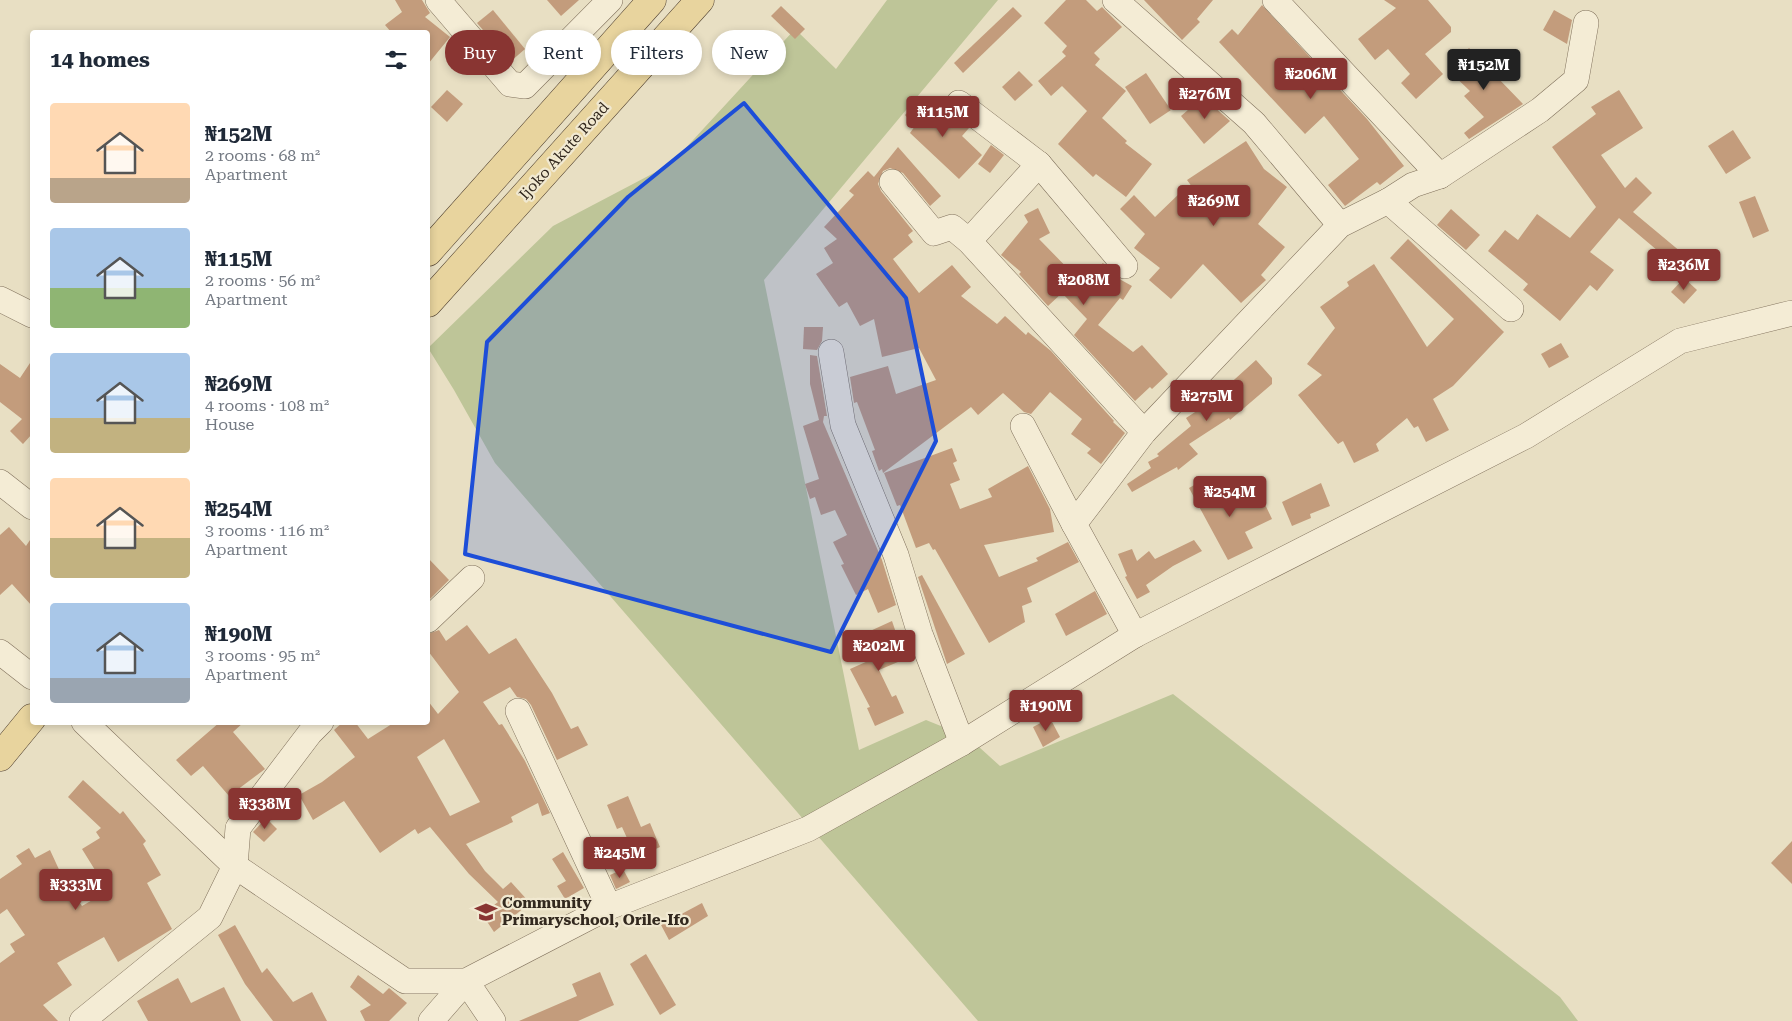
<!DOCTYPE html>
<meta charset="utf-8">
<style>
body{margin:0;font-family:"Roboto Serif",serif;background:#f2f2f3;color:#1f2937;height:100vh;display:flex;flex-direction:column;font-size:19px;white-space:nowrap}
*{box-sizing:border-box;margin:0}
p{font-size:16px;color:#747a83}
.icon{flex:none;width:28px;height:28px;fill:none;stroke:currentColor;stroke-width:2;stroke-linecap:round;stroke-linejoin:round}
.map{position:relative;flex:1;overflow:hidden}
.drawer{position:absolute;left:30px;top:30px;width:400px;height:695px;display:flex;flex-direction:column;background:#fff;border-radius:5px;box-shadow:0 2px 8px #0003}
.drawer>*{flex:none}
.guide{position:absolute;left:445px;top:30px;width:475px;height:45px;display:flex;gap:10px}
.price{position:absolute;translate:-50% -42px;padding:0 11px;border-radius:5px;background:#893532;color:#fff;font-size:16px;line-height:32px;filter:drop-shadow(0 1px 2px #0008)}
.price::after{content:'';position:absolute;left:50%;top:30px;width:15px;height:11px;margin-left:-8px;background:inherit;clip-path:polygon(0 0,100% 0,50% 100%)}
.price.on{background:#222;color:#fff}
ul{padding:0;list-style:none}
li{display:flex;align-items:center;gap:15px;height:125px;padding:0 20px}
li span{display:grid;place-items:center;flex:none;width:140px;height:100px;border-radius:5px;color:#555}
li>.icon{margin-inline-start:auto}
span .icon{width:60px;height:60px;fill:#fffc;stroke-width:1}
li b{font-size:21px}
h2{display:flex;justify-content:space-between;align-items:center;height:60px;padding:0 20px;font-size:21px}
.pill{padding:0 18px;border-radius:22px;background:#fff;box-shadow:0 2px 8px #0003;font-size:18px;line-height:45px}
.pill.on{background:#893532;color:#fff}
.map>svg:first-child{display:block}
.green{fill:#bec598}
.building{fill:#c39c7c;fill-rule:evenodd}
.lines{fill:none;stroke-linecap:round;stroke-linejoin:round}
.minor-casing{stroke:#80715c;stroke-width:26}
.major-casing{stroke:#4f3f2f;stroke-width:29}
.minor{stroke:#f4ecd5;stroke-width:25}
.major{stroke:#e8d49e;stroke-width:28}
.marked{fill:#1d4ed8;fill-opacity:0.2;stroke:#1d4ed8;stroke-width:4;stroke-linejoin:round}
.labels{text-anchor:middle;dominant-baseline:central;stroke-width:4.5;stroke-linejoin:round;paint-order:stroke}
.street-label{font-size:15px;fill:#32281e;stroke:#f1e9d1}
.poi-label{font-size:15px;font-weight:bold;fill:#32281e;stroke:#f1e9d1;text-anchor:start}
</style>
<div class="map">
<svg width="1792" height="1021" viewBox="0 0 1792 1021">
<rect width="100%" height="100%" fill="#e8dfc3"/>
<polygon class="green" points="887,0 998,0 764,280 859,750 926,720 968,737 1000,766 1173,694 1560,997 1578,1021 978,1021 495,463 454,390 428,348 553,226 671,164 795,29 836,69"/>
<g class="building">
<polygon points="395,0 422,0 430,13 425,17 450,37 428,64 428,32 391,32 385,25 402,12"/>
<polygon points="547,0 579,0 561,16"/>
<polygon points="1066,0 1086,0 1097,11 1102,7 1122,27 1094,53 1100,59 1095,65 1126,91 1102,118 1127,141 1125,143 1152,164 1126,197 1096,174 1093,177 1058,144 1087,111 1062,86 1051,96 1038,81 1066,56 1062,52 1067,46 1044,23"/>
<polygon points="1144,0 1213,0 1197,19 1200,22 1182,40"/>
<polygon points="1384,0 1428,0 1451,27 1451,32 1425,54 1443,74 1416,99 1401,83 1410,74 1388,49 1375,60 1358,39 1396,8"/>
<polygon points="1262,5 1367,119 1404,166 1380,185 1377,182 1345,206 1328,185 1359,159 1324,116 1305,134 1219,42 1232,29 1238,35"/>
<polygon points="781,6 805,29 795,39 771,16"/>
<polygon points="1013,7 1022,16 963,73 954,63"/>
<polygon points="493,10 525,49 510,62 477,23"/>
<polygon points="1554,10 1572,20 1567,44 1543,30"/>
<polygon points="1469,48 1523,104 1469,139 1464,133 1484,117 1464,96 1470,91 1448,70"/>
<polygon points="1019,71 1033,85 1015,101 1002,87"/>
<polygon points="1146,73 1171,110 1150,124 1125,87"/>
<polygon points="447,90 463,104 447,122 431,107"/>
<polygon points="1619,90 1643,128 1601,155 1625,188 1636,177 1652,193 1633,212 1699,267 1690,278 1619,218 1590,252 1614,270 1597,291 1590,285 1560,321 1523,290 1528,284 1488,251 1505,230 1518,240 1537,214 1570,238 1596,207 1552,147 1596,114 1591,107"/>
<polygon points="923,97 946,121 951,115 969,128 962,136 982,155 959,179 910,133 915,126 905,115"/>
<polygon points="1203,97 1230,121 1204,144 1181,116"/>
<polygon points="1733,130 1751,158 1726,174 1708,146"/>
<polygon points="1246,141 1264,169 1287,187 1258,224 1285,247 1261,275 1266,280 1241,303 1203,264 1171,299 1149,280 1160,268 1134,248 1145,234 1120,209 1134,195 1155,217 1182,191 1202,210 1206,206 1187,180"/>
<polygon points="991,145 1004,155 990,173 978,164"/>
<polygon points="898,147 941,196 930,206 903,173 890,168 883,171 878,184 881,191 913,231 908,235 913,242 893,259 919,293 952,265 971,287 961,296 997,324 1005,316 1026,335 1028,332 1051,351 1114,421 1113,422 1125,433 1101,464 1087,453 1091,449 1071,434 1082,419 1050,392 1031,414 1024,412 1003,393 978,415 971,407 883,473 882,469 879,471 872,451 875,450 857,402 854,403 850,377 888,366 896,394 936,380 919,348 882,357 874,319 860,326 847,302 839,307 816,274 833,263 824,248 837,239 824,227 854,195 849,191 868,171 874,177"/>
<polygon points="1755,196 1769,231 1753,238 1739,202"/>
<polygon points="1038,208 1050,233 1039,239 1082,283 1103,263 1114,276 1132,286 1123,300 1120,298 1098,325 1133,352 1142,345 1168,374 1152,389 1150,387 1135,401 1074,335 1087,319 1062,293 1048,306 1019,274 1021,272 1001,255 1028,222 1024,215"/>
<polygon points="1451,209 1480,235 1466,250 1437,225"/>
<polygon points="1408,239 1504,332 1453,386 1433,399 1449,430 1426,442 1418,426 1414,428 1407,418 1376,444 1379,451 1354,463 1343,441 1338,444 1298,395 1322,375 1307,364 1335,328 1320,307 1349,286 1347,282 1374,264 1427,347 1454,319 1390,258"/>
<polygon points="1684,278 1697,290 1684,304 1671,292"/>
<polygon points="804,327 823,327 822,341 817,350 803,349"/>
<polygon points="1561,343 1569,357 1549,368 1541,354"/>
<polygon points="810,355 817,356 827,416 824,416 823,422 882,560 896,605 878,613 868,589 856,595 841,565 844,564 833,542 847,535 835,510 821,515 815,497 810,499 805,484 819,479 803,426 819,420 810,384"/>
<polygon points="32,360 32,434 23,444 10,431 22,419 0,402 0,364 20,378"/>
<polygon points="1256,360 1272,378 1272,384 1230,420 1229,418 1189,444 1198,454 1178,470 1177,467 1132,492 1127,484 1151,468 1148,462 1159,456 1157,454 1191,426 1186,418 1215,399 1212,395 1223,386 1225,388"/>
<polygon points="952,448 957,461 953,463 960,480 950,484 960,509 992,497 988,489 1028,466 1050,509 1054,532 984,545 999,577 1038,561 1036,558 1068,542 1079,562 1027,588 1032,602 1022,606 1025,622 989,643 935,549 933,550 929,543 916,548 900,505 897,506 884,473"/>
<polygon points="1210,476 1227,510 1261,496 1272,519 1245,532 1253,548 1228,560 1189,488"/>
<polygon points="1321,483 1330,506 1310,514 1311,518 1292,526 1282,502"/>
<polygon points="9,527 26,546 32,537 32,606 12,584 0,595 0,535"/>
<polygon points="1194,540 1202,551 1173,566 1146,585 1150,592 1137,599 1125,577 1127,576 1118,554 1132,549 1137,561 1149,551 1155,559"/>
<polygon points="428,558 449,580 428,601"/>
<polygon points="922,575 965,654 947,664 918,577"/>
<polygon points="1095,591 1107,614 1066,636 1055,614"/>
<polygon points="892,621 905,659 879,670 892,697 896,695 904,713 875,726 867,708 870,707 850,669 868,661 857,637"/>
<path d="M 467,625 L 489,654 L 516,638 L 552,693 L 571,729 L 578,726 L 588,745 L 557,760 L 531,705 L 526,699 L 517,697 L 510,687 L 483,702 L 499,725 L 502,724 L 525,761 L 550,813 L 542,816 L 538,803 L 511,817 L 513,822 L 466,844 L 485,871 L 503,889 L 511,882 L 530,903 L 494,932 L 482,914 L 498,902 L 469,874 L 430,827 L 418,834 L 415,829 L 380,853 L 344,801 L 313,820 L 299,795 L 322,782 L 355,757 L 334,730 L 343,722 L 355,722 L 368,739 L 395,722 L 428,722 L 428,701 L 438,714 L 459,692 L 428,651 L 428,634 L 439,630 L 446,641 ZM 444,739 L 480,802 L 450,816 L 417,757 Z"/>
<polygon points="1050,718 1060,737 1043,747 1033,727"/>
<polygon points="220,722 244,722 233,732 265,769 229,796 203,766 191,776 176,760"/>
<polygon points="83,780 120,814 123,811 146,841 143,844 161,875 147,883 172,929 118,962 104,937 57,963 72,985 43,1005 58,1021 0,1021 0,963 15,952 10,944 25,935 7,909 0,914 0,879 22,864 16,856 29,848 35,858 50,850 62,876 82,906 108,891 82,849 100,838 96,832 101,828 68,797"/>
<polygon points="628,796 641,827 650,823 660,847 636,858 622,827 617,829 607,805"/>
<polygon points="266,818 277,829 264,842 253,832"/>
<polygon points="1792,841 1792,884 1771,863"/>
<polygon points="563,852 584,888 565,899 557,886 566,881 552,859"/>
<polygon points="623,869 630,882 616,889 610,875"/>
<polygon points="702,903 708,916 669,940 661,925"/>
<polygon points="235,925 262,973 267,968 293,1002 312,992 327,1021 273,1021 245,984 218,935"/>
<polygon points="646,954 676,1005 660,1015 630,964"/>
<polygon points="600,972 614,1005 578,1021 519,1021 577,996 572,984"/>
<polygon points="358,975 383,994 389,988 407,1003 389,1021 365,1021 360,1011 371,1005 350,987"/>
<polygon points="178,978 191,1003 224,987 241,1021 148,1021 137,1001"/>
</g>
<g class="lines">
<g class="minor-casing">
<g id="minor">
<polyline points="438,0 510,84 525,86 610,0"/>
<polyline points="1115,0 1254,123 1340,225"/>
<polyline points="1275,0 1440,176"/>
<polyline points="959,103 1039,164 969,241"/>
<polyline points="1039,164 1125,266"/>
<polyline points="892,182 934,233 952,227 969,241 1144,432"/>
<polyline points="1388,201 1511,309"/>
<polyline points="0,299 32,315"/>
<polyline points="831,352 843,425 896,555 920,634 962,743"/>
<polyline points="1023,426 1074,524"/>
<polyline points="0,482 32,507"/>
<polyline points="428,620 472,578"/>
<polyline points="1135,635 1074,524 1144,432 1340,225 1388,201 1413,185 1440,176 1540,110 1576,80 1586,23"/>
<polyline points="0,652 32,677"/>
<polyline points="518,711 609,907"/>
<polyline points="84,722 235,866 405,981 466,981 609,907 808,829 962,743 1135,635 1526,436 1680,341 1792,313"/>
<polyline points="82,1021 210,917 235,866 238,828 310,733 321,722"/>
<polyline points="431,1021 466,981 493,1021"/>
</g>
</g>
<g class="major-casing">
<g id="major">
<polyline points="428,252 652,0"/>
<polyline points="428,303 700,0"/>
<polyline points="0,757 32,718"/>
</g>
</g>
<use href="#minor" class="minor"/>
<use href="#major" class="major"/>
</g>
<path class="marked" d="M 744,103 L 906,298 L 936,441 L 831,652 L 465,554 L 487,342 L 628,197 Z"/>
<defs>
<g id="school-bare" transform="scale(1.725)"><path d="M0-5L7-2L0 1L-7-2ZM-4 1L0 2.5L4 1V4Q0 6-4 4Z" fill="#893532" stroke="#f1e9d1" stroke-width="2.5" paint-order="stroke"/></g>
</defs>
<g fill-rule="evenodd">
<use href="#school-bare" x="486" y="912"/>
</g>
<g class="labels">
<g class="street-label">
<text transform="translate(564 151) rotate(-48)">Ijoko Akute Road</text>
</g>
<g class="poi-label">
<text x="502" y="903">Community<tspan x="502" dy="17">Primaryschool, Orile-Ifo</tspan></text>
</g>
</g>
</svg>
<b class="price on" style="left:1484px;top:91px">₦152M</b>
<b class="price" style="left:1311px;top:100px">₦206M</b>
<b class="price" style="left:1205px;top:120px">₦276M</b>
<b class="price" style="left:943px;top:138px">₦115M</b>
<b class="price" style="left:1214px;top:227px">₦269M</b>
<b class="price" style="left:1684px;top:291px">₦236M</b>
<b class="price" style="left:1084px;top:306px">₦208M</b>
<b class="price" style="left:1207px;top:422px">₦275M</b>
<b class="price" style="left:1230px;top:518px">₦254M</b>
<b class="price" style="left:879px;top:672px">₦202M</b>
<b class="price" style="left:1046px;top:732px">₦190M</b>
<b class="price" style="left:265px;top:830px">₦338M</b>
<b class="price" style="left:620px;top:879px">₦245M</b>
<b class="price" style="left:76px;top:911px">₦333M</b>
<div class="guide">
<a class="pill on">Buy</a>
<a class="pill">Rent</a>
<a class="pill">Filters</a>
<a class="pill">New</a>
</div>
<section class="drawer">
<h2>14 homes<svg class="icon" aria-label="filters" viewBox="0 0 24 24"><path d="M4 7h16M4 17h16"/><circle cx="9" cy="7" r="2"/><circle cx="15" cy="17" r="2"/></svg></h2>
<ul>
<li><span style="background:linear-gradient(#ffd9b3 75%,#b9a48a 0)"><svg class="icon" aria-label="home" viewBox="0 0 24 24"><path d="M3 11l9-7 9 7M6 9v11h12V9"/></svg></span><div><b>₦152M</b><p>2 rooms · 68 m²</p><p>Apartment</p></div></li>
<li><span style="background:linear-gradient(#a9c7e8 60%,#8fb573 0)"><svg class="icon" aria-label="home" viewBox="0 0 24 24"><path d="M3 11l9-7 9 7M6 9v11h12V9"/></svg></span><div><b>₦115M</b><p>2 rooms · 56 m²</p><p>Apartment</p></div></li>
<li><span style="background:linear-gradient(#a9c7e8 65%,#c2b280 0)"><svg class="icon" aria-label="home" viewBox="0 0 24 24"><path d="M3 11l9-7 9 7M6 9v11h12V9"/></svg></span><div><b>₦269M</b><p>4 rooms · 108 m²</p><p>House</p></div></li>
<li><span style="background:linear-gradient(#ffd9b3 60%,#c2b280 0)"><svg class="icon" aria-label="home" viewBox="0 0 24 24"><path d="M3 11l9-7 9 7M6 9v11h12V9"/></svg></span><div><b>₦254M</b><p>3 rooms · 116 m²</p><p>Apartment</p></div></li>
<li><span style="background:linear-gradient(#a9c7e8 75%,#9aa5b1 0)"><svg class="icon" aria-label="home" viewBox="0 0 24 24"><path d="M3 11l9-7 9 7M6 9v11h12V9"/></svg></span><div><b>₦190M</b><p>3 rooms · 95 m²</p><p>Apartment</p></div></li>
</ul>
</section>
</div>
